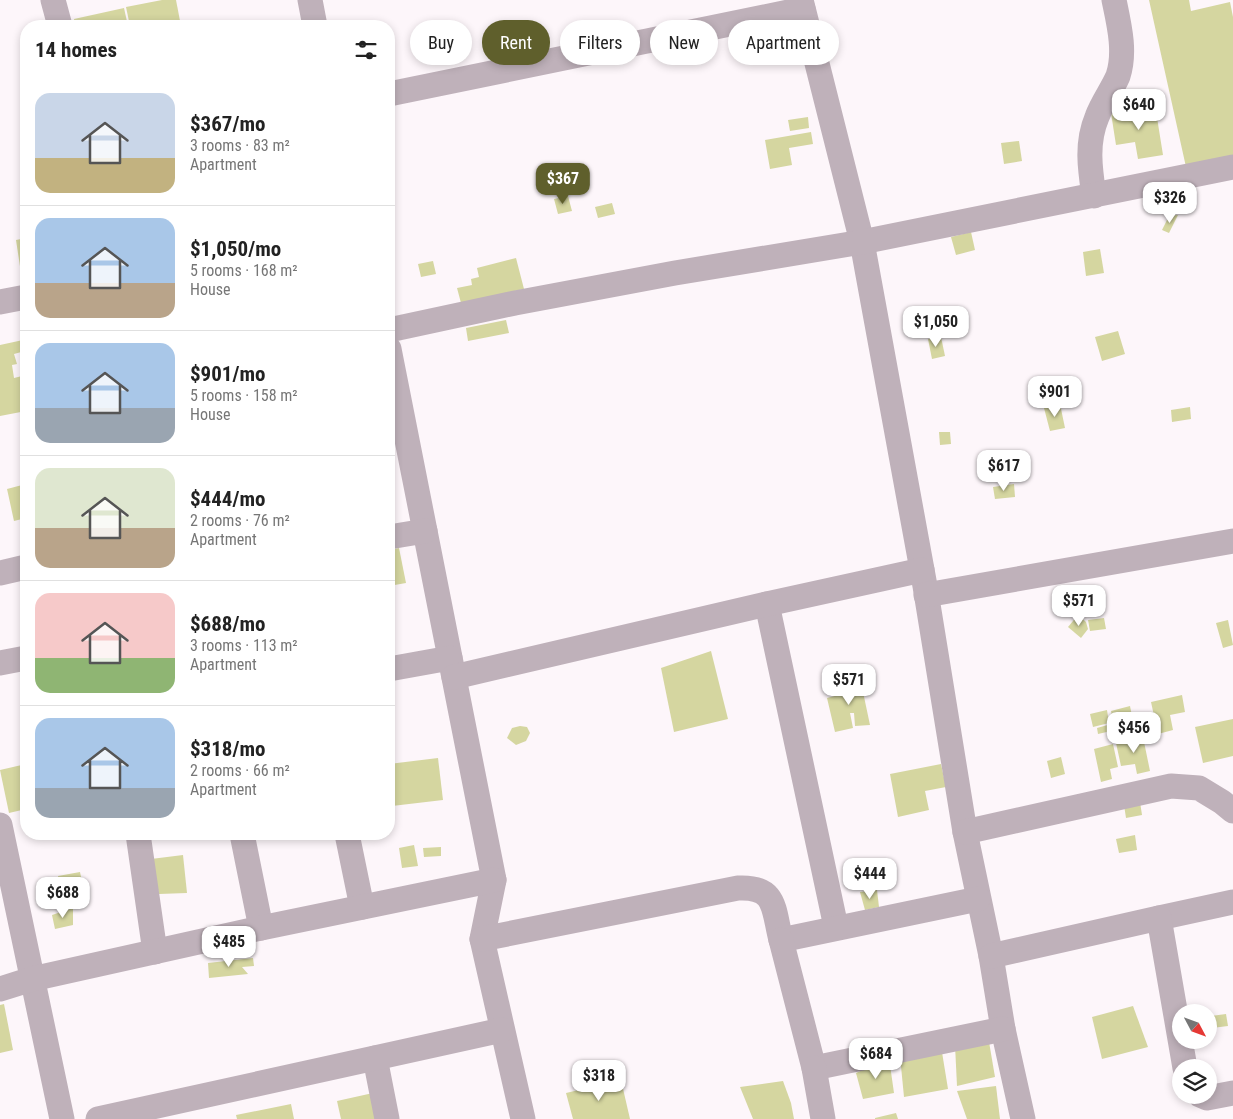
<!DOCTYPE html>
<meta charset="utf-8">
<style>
body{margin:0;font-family:"Roboto Condensed",sans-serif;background:#f2f2f2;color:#222;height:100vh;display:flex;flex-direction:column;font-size:19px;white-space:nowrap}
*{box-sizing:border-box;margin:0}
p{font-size:16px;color:#767676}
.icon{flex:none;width:28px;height:28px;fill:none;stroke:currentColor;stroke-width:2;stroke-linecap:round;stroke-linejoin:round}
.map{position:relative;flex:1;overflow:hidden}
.side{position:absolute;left:20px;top:20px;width:375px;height:820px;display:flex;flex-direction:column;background:#fff;border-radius:20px;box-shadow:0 2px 8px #0003}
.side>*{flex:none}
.guide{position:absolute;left:410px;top:20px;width:475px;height:45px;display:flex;gap:10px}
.needle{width:32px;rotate:131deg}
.controls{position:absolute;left:1172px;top:1004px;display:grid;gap:10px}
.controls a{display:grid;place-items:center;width:45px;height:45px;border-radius:50%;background:#fff;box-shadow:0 2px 8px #0003;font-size:25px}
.price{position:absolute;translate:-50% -42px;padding:0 11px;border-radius:10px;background:#fff;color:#222;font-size:16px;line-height:32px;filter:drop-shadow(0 1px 2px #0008)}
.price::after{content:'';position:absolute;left:50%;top:30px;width:15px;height:11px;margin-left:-8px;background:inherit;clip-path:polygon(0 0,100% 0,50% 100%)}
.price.active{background:#5f5f2c;color:#fff}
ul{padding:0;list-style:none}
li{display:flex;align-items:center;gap:15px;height:125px;padding:0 15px}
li+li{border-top:1px solid #e0e0e0}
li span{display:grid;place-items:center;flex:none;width:140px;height:100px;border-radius:15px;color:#555}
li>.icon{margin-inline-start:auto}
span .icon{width:60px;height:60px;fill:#fffc;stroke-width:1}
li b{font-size:21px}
h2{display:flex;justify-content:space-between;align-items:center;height:60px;padding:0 15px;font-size:21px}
.pill{padding:0 18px;border-radius:22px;background:#fff;box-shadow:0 2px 8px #0003;font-size:18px;line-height:45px}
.pill.active{background:#5f5f2c;color:#fff}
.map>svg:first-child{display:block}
.building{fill:#d5d6a0}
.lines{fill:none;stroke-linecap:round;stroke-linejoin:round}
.minor{stroke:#bfb1ba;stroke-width:25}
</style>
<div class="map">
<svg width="1233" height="1119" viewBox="0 0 1233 1119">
<rect width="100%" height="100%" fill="#fdf6fa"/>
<g class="building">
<polygon points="162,0 176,0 181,26 130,26 126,7"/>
<polygon points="1149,0 1189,0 1191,11 1230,2 1233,17 1233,157 1186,167"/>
<polygon points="124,8 128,26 75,26 74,19"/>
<polygon points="1155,105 1163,155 1138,159 1135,142 1116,145 1111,113"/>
<polygon points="808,117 809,128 790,131 788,120"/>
<polygon points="811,132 813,144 789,148 792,165 770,169 765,140"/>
<polygon points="1019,141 1022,161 1004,164 1001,143"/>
<polygon points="568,196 572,211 558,214 554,199"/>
<polygon points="612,203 615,214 598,218 595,207"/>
<polygon points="1178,215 1169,233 1162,230 1169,216"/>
<polygon points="971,232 975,250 956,255 951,237"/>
<polygon points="26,238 26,285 23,286 16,240"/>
<polygon points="1100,249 1104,273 1086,276 1083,252"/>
<polygon points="516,258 524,289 461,303 457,288 472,285 471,279 479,277 477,268"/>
<polygon points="433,261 436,274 421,277 418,264"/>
<polygon points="506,320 509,333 468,341 466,328"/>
<polygon points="1118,331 1125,354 1102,361 1095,337"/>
<polygon points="941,337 945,356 932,359 928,339"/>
<polygon points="23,340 25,351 14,354 17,364 12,365 14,378 26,375 26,411 0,416 0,345"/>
<polygon points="1060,404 1065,428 1050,431 1044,408"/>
<polygon points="1190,407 1191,419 1172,422 1171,410"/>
<polygon points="939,432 950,432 951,444 940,445"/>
<polygon points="26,484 26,518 14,521 7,489"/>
<polygon points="1014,484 1015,497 995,499 993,487"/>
<polygon points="399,548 406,583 389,586 389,550"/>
<polygon points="1078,615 1086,622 1088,629 1081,638 1068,627"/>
<polygon points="1104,618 1106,629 1090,631 1088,620"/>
<polygon points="1228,620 1233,645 1223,648 1216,623"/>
<polygon points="711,651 728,719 674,732 661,668"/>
<polygon points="859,673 870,725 855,726 854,713 850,713 853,728 835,732 827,698 850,692 847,675"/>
<polygon points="1182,695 1185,712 1170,715 1173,730 1158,734 1151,702"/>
<polygon points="1130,706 1132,716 1113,720 1111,711"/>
<polygon points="1107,710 1109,723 1093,727 1090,714"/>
<polygon points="1233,719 1233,756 1203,763 1195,727"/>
<polygon points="1134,720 1137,735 1126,737 1123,722"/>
<polygon points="1118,722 1122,738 1113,741 1111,731 1098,734 1097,728"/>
<polygon points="520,726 527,727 530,733 526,741 516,745 507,738 512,728"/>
<polygon points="1143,737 1150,771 1137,774 1135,764 1121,766 1116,743"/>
<polygon points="1113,744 1118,767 1110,769 1112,779 1101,782 1094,749"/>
<polygon points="1061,757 1065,774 1051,778 1047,761"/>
<polygon points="438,758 443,800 392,806 389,764"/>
<polygon points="26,764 26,809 9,813 0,770"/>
<polygon points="941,764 946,787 925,791 929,810 898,817 890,774"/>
<polygon points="1140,802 1142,815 1126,818 1124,805"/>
<polygon points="1135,835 1137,850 1119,853 1116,839"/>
<polygon points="414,845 418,866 402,868 399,848"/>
<polygon points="441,847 441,856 424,857 423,848"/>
<polygon points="183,855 187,893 159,894 151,859"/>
<polygon points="80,872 83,886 60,891 58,876"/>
<polygon points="877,890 879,907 865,910 860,892"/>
<polygon points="73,908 73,925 55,929 52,915"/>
<polygon points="253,958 254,966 242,967 248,974 209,978 208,963"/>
<polygon points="4,1004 13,1050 0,1053 0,1005"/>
<polygon points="1133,1006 1148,1047 1102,1059 1092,1017"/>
<polygon points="1226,1014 1228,1026 1212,1028 1211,1016"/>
<polygon points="988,1036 995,1077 957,1086 955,1045"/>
<polygon points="941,1046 948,1089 904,1097 900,1056"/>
<polygon points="889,1058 894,1093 863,1099 856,1073"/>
<polygon points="621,1080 630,1119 573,1119 566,1093"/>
<polygon points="783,1081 791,1103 794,1119 753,1119 740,1087"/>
<polygon points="996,1086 1000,1119 967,1119 957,1091"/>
<polygon points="373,1093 378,1119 341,1119 337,1101"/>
<polygon points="291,1104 294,1119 237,1119 236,1115"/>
<polygon points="896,1113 898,1119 875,1119 875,1118"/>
</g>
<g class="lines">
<g class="minor">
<polyline points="53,0 60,26"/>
<polyline points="310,0 315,26"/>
<polyline points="801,0 862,242 925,586 965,832 991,956 1003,1029 1023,1119"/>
<polyline points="389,94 803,9"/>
<path d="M 1094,196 C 1090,169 1086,143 1097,117 C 1102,103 1112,90 1118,76 C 1126,52 1119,24 1114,0"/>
<polyline points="0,302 26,297"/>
<polyline points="389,330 515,303 675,273 862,242 1233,167"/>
<polyline points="389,349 494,880 482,939 523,1119"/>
<polyline points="389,537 425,531"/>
<polyline points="0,573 26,567"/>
<polyline points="926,595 1233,541"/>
<polyline points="767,604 836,927"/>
<polyline points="0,663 26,658"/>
<polyline points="389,669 450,658"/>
<polyline points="454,677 767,604 922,570"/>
<polyline points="0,825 62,1119"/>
<polyline points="965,832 1171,786 1199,788 1222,802 1233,811"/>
<polyline points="138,834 155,952"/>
<polyline points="242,834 261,928"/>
<polyline points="347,834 362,907"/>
<polyline points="1159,918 1233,902"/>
<path d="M 482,939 L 738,888 C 777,886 773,909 781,940 L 978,899"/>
<polyline points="781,940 814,1068 1003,1029"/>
<polyline points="991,956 1159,918 1185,1068"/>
<polyline points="0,989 32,979 261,928 494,880"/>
<polyline points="375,1058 387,1119"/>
<polyline points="814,1068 823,1119"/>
<polyline points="1200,1095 1207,1098 1233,1093"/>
<polyline points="98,1119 502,1030"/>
</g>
</g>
</svg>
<div class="controls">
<a><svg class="needle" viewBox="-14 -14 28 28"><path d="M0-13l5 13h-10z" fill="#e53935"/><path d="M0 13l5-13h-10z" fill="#767676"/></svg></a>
<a><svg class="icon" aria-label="layers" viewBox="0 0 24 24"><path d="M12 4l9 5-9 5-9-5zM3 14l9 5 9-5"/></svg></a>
</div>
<b class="price" style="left:1139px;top:131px">$640</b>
<b class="price active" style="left:563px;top:205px">$367</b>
<b class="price" style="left:1170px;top:224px">$326</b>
<b class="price" style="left:936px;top:348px">$1,050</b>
<b class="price" style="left:1055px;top:418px">$901</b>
<b class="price" style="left:1004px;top:492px">$617</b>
<b class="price" style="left:1079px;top:627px">$571</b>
<b class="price" style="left:849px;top:706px">$571</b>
<b class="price" style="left:1134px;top:754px">$456</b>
<b class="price" style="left:870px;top:900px">$444</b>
<b class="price" style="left:63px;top:919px">$688</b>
<b class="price" style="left:229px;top:968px">$485</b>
<b class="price" style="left:876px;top:1080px">$684</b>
<b class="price" style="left:599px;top:1102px">$318</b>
<div class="guide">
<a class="pill">Buy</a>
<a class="pill active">Rent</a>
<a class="pill">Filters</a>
<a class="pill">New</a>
<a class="pill">Apartment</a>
</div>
<section class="side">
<h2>14 homes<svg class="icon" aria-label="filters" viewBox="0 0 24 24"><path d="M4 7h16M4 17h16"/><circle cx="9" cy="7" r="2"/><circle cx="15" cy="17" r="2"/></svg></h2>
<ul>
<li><span style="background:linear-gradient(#c9d6e8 65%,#c2b280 0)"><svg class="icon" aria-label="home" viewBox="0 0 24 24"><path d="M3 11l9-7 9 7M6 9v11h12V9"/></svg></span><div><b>$367/mo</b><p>3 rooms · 83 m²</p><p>Apartment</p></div></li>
<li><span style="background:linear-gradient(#a9c7e8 65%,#b9a48a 0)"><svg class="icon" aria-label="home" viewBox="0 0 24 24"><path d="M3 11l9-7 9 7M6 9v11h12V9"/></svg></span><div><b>$1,050/mo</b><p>5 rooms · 168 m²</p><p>House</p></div></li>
<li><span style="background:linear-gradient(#a9c7e8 65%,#9aa5b1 0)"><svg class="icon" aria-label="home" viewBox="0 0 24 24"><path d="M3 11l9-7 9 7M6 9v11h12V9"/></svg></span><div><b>$901/mo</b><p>5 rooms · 158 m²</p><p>House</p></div></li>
<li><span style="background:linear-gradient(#dfe7d0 60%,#b9a48a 0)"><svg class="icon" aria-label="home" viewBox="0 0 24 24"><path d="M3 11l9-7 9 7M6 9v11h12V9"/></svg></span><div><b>$444/mo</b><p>2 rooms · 76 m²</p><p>Apartment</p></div></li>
<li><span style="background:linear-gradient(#f6c9c9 65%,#8fb573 0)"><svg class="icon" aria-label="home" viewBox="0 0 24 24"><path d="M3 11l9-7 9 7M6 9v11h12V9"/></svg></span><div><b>$688/mo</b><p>3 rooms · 113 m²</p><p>Apartment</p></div></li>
<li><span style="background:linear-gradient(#a9c7e8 70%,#9aa5b1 0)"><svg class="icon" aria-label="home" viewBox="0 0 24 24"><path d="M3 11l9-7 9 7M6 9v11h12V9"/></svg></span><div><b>$318/mo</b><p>2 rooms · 66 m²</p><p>Apartment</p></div></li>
</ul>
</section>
</div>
